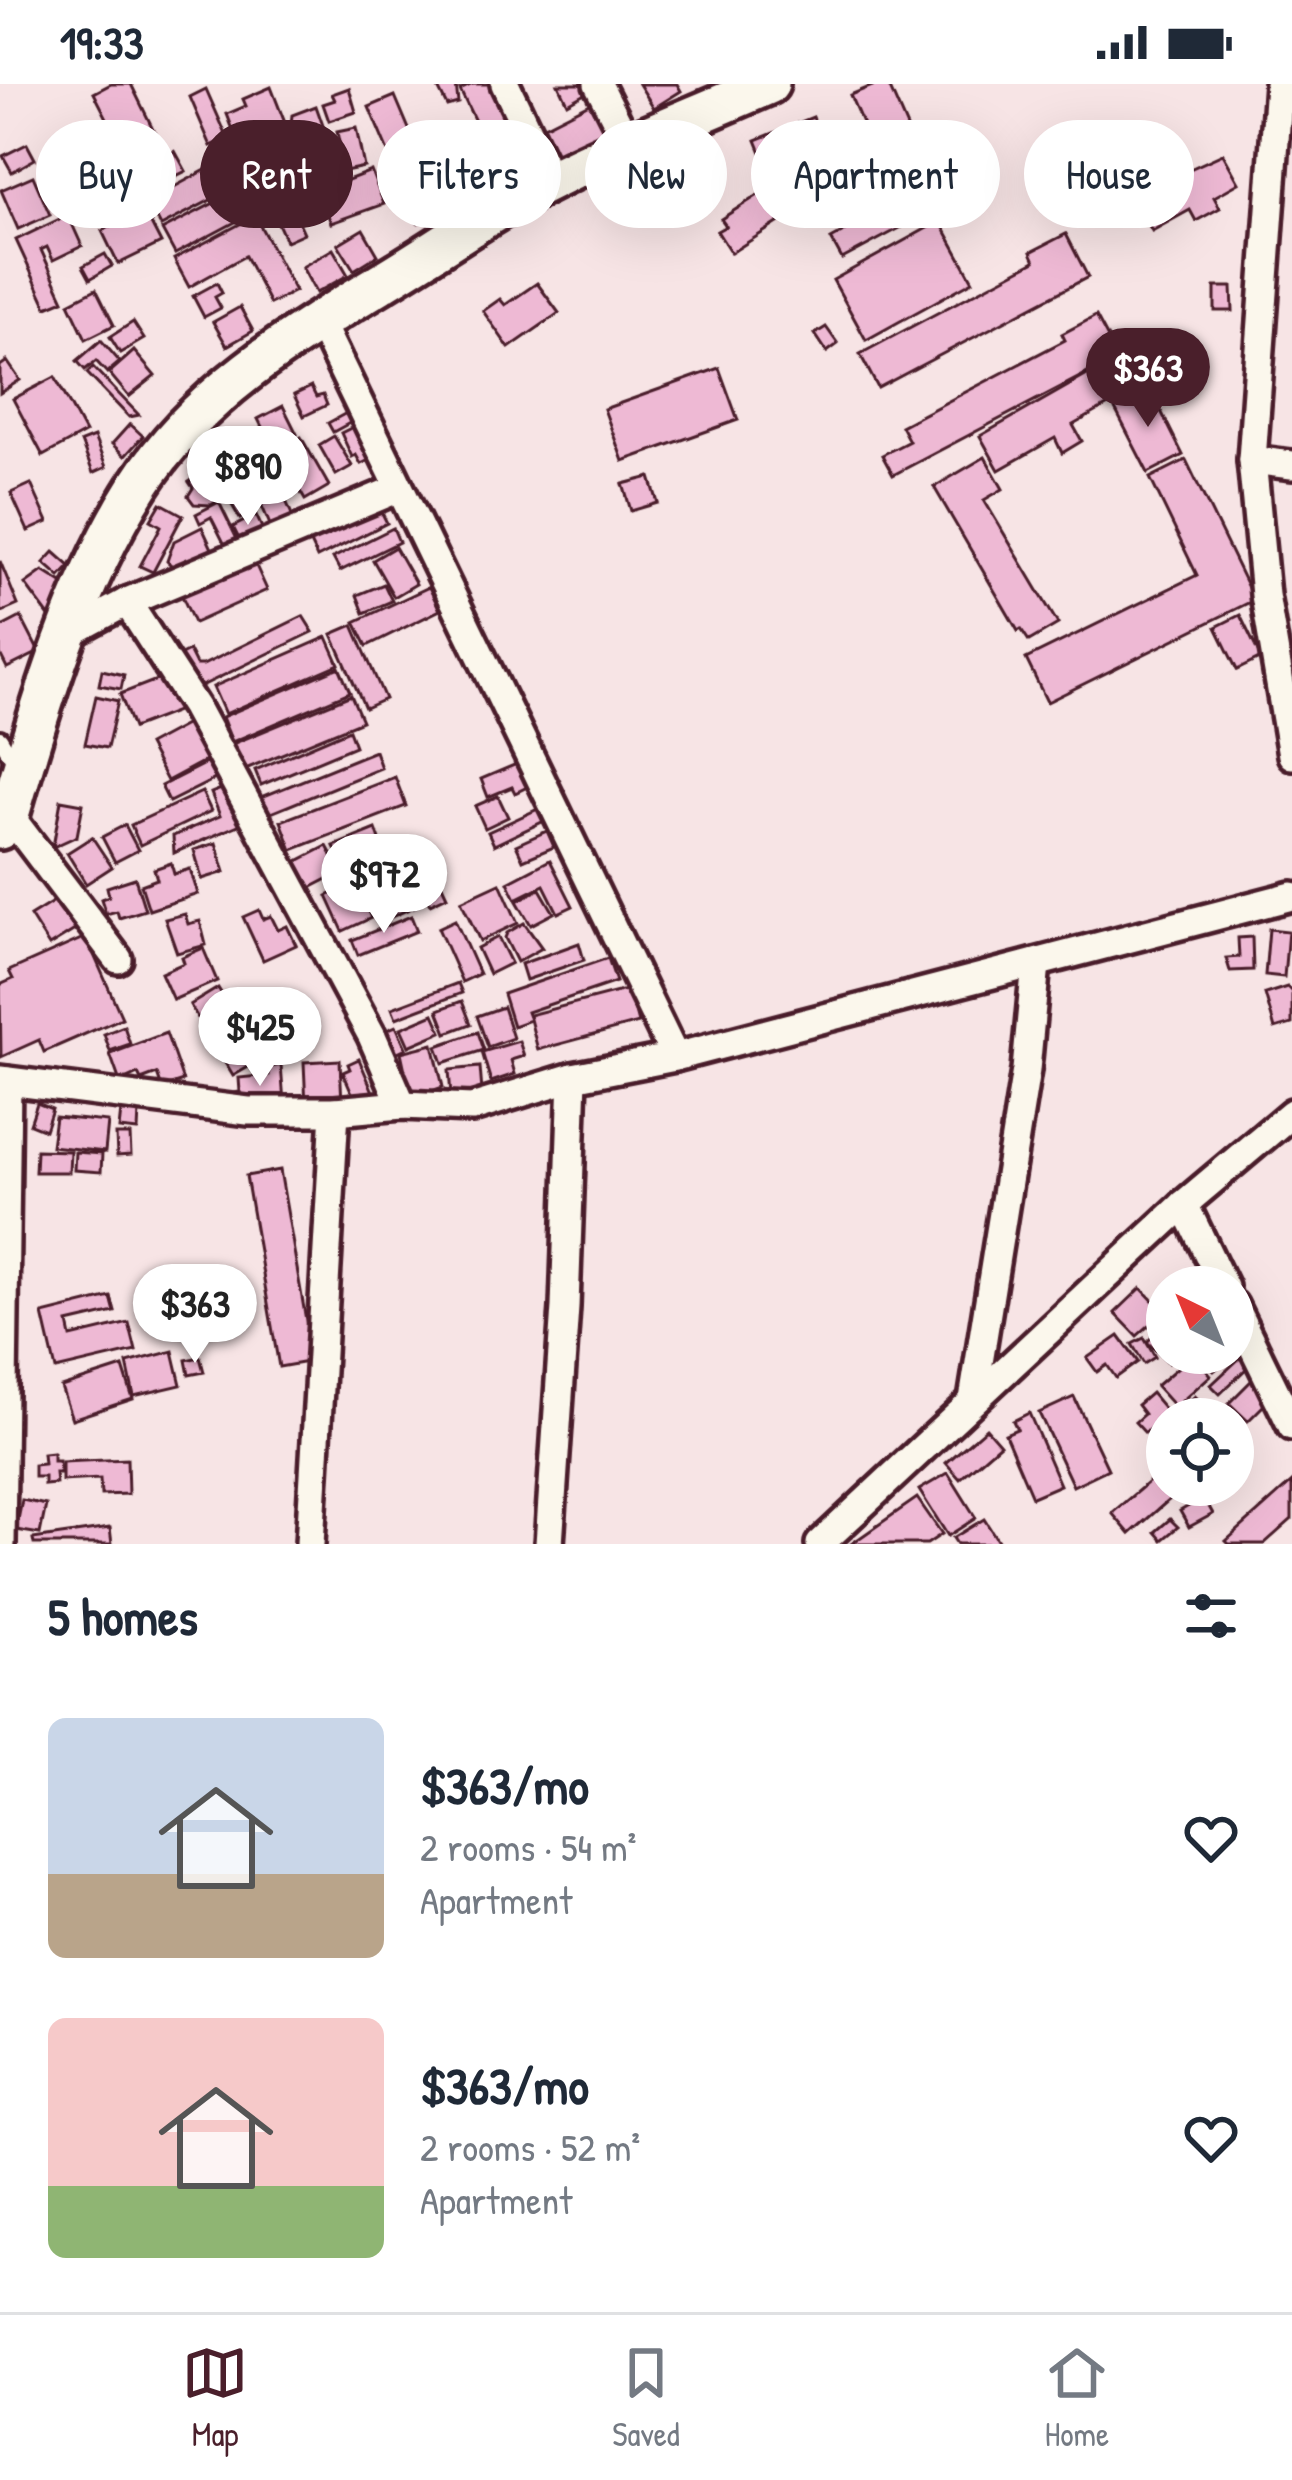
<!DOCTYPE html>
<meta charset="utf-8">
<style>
body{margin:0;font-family:"Patrick Hand",sans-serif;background:#f6f6f7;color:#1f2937;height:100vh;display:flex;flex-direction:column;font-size:45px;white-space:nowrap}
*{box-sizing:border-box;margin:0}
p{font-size:39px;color:#747a83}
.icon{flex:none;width:66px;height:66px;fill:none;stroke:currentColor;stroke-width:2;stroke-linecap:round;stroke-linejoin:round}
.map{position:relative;height:1460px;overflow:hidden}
.side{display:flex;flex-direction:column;background:#fff;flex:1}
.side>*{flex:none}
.top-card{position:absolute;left:36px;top:36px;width:1221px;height:108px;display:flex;gap:24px}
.needle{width:78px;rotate:317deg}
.controls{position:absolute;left:1146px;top:1182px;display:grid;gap:24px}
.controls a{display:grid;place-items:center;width:108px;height:108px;border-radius:50%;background:#fff;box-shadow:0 12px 48px #0002;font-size:60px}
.price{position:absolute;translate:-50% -102px;padding:0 27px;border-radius:42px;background:#fff;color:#222;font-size:39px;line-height:78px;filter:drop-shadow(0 3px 6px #0008)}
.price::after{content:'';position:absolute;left:50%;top:72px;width:36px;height:27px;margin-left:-18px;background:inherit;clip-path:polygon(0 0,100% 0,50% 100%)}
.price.on{background:#4a1f2b;color:#fff}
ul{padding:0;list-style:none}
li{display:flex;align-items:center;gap:36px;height:300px;padding:0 48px}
li span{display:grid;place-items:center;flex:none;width:336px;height:240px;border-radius:18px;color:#555}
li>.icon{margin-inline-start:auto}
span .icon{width:144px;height:144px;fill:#fffc;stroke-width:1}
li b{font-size:51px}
h2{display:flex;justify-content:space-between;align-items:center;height:144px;padding:0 48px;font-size:51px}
.tag{padding:0 42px;border-radius:54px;background:#fff;box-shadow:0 12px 48px #0002;font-size:42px;line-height:108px}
.tag.on{background:#4a1f2b;color:#fff}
.status{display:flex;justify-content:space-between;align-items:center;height:84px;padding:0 60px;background:#fff;direction:ltr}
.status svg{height:33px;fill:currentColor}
.menu{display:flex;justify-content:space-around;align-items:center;height:168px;border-top:3px solid #e0e1e3;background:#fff;font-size:33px;color:#747a83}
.menu a{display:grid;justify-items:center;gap:6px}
.menu .on{color:#4a1f2b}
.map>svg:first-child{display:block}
.building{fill:#eeb9d4;stroke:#4a1f2b;stroke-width:3}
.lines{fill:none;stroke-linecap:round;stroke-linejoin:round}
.service-casing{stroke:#4a1f2b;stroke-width:22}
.minor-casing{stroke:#4a1f2b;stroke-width:36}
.secondary-casing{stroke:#4a1f2b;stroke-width:48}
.service{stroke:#fbf7ec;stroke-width:14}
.minor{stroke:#fbf7ec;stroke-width:27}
.secondary{stroke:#fbf7ec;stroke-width:39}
</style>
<div class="status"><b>19:33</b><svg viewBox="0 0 49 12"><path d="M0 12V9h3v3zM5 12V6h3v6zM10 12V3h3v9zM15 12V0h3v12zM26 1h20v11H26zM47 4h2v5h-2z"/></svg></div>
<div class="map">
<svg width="1292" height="1460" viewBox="0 0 1292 1460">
<rect width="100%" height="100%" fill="#f7e4e5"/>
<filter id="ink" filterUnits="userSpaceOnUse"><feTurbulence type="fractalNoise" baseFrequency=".00833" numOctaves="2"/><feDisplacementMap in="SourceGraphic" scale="24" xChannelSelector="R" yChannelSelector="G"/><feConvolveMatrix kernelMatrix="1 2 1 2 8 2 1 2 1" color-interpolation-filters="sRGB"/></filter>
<g filter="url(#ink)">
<g class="building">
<polygon points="111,0 131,0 164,67 132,83 94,9"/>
<polygon points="436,0 456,0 458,19 447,22"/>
<polygon points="473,0 497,0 532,88 504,102 499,94 492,97 483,79 493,75 460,6"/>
<polygon points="558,0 596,0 597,2 567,19"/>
<polygon points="639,0 677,0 681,7 654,24"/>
<polygon points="877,0 888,0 912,55 876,71 850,11"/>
<polygon points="271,3 285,39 267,46 274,65 264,69 267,77 248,85 227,30 246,22 243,15"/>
<polygon points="349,4 356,28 329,37 323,20 335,16 332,10"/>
<polygon points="206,5 228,55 211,62 190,13"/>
<polygon points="395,12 444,128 418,139 369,23"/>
<polygon points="601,13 616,42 557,72 542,43"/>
<polygon points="316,22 331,64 294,77 282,44 291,40 292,31"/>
<polygon points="813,33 826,65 769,88 756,56"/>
<polygon points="356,44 364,83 345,87 337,48"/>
<polygon points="27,60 35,75 12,88 3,72"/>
<polygon points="175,67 186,87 145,107 135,87"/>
<polygon points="285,67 293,85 282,90 274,73"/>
<polygon points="1223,70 1239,99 1214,113 1220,124 1196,137 1190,126 1152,147 1136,118 1171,99 1168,95"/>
<polygon points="226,75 239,101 161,142 148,117"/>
<polygon points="274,83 304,149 286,157 256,91"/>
<polygon points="371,87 384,120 331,139 319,107"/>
<polygon points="129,88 137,104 82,132 74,117"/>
<polygon points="33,92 50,131 18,145 1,106"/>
<polygon points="824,92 835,111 789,140 777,121"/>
<polygon points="243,104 256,127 175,170 162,146"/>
<polygon points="766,106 784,135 731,169 717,147 726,142 721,135"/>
<polygon points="904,115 915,136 842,175 831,155"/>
<polygon points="144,126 161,159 118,180 102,147"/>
<polygon points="68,131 82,162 53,176 47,163 41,166 64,216 47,223 16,156"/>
<polygon points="255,132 295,207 270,220 245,172 189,203 174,175"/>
<polygon points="940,137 973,197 866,256 833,196"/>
<polygon points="363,145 378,171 354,186 338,160"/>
<polygon points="1066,150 1088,193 878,304 860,270 1035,177 1031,168"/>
<polygon points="333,165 348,191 316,209 302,183"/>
<polygon points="105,170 112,182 90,195 83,182"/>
<polygon points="217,199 222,209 215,213 221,224 204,233 193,212"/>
<polygon points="537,199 559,229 509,264 483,227 500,215 505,221"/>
<polygon points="1215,203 1232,203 1233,227 1215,227"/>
<polygon points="96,205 114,241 86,255 69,219"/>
<polygon points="240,223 253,247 227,262 213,238"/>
<polygon points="1096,232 1118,273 893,391 882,371 909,357 901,342 1065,256 1062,250"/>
<polygon points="133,238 144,255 120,269 110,253"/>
<polygon points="826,243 838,260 827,268 815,250"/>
<polygon points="101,256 120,278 107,289 96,277 85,286 77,277"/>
<polygon points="134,267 155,292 129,313 109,289"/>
<polygon points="1126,269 1144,301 1073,341 1082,357 1062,369 1055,354 999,386 980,352"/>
<polygon points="7,277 20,296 0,309 0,282"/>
<polygon points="93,283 139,331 129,333 87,289"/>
<polygon points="719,284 738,336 623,377 604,325"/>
<polygon points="55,293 85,349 43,372 13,315"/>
<polygon points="311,303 316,313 323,311 327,321 304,332 294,311"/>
<polygon points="1149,303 1183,371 1148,389 1113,321"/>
<polygon points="283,322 297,350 272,363 258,335"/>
<polygon points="352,326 357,335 333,348 328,339"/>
<polygon points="130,340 143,352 125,372 112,360"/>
<polygon points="359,340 375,373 361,380 356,371 352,373 341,349"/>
<polygon points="334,352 352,382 336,391 319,361"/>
<polygon points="94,353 106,383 93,389 81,358"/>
<polygon points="301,353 329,402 305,416 277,367"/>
<polygon points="225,370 257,425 240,435 208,379"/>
<polygon points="985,373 1003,405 984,416 1058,540 1029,557 1021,545 1018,547 934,403"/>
<polygon points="1186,376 1254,516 1047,618 1026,575 1197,491 1150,394"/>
<polygon points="205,388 221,415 211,421 194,420 188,412 193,404 189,398"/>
<polygon points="650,393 658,419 631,427 623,400"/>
<polygon points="31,400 48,438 28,447 11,409"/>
<polygon points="280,403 293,433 271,443 258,413"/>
<polygon points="219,418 238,457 226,463 211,433 200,439 196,430"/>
<polygon points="161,419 183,431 153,488 140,482 161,442 151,436"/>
<polygon points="379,423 387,439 317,474 309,457"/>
<polygon points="256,431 263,446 240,457 233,443"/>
<polygon points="202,443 214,469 156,498 152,491 172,482 167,477 174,457"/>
<polygon points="393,444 399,458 340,487 333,474"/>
<polygon points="395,463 416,500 394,513 373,476"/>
<polygon points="54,468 70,482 60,493 44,479"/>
<polygon points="252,473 267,506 194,539 179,505"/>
<polygon points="0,477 18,521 0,529"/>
<polygon points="43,487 67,502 54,539 25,500"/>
<polygon points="384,500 392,517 364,529 357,511"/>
<polygon points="429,503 440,526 367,562 355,538"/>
<polygon points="1240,531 1261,574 1237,586 1216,543"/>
<polygon points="303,532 313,548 187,609 171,576 189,567 196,581 203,581"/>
<polygon points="21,533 39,568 7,584 0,570 0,544"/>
<polygon points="353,541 385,615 365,624 332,550"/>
<polygon points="327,553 339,580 225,630 213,603"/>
<polygon points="339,583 350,608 232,658 222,633"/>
<polygon points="102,586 124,591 121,605 99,601"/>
<polygon points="167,592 180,626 133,644 120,610"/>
<polygon points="351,611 362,637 243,686 232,660"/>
<polygon points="96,612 118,617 107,664 85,660"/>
<polygon points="189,639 208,675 167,697 148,661"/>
<polygon points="349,646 355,662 261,701 255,686"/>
<polygon points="375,667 381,684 266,731 259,714"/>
<polygon points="212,676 221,692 169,718 161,702"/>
<polygon points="519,679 529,702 515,709 512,703 488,713 481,695"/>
<polygon points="395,693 406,722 292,766 281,737"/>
<polygon points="226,703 241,740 174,769 173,752 220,732 211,709"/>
<polygon points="202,708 211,727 140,761 131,741"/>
<polygon points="498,712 508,733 485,744 475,722"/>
<polygon points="61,716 83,720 77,752 53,763"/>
<polygon points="538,725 544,737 494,761 488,748"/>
<polygon points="125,741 138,766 115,778 102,753"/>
<polygon points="376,745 383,764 342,780 334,762"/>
<polygon points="547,747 554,763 523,776 516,761"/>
<polygon points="92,753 112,783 86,800 67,769"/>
<polygon points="216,759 225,788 202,795 194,766"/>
<polygon points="327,762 341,788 310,804 296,778"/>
<polygon points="428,771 447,812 430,820 411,779"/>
<polygon points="550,776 573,822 558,829 544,801 516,815 508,798"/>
<polygon points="171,779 174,790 190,785 198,810 149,826 141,801 157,795 154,785"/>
<polygon points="401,784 408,801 370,816 364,800"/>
<polygon points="135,794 145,826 119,834 117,827 106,830 101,815 109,812 107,803"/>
<polygon points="355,799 371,834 343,847 327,812"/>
<polygon points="500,799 518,839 480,857 461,817"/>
<polygon points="540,805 554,829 531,841 517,817"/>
<polygon points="411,811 416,822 389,834 384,823"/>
<polygon points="59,814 78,844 49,862 30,832"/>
<polygon points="259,826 263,835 271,832 278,846 287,842 296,861 263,876 243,833"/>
<polygon points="185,830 188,840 200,837 206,861 177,869 165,835"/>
<polygon points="411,832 417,847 358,871 352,856"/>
<polygon points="455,836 479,890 462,898 438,844"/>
<polygon points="524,839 542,864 517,878 505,854 507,849"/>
<polygon points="1269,845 1288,847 1284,893 1265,891"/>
<polygon points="86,853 122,934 44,968 39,956 1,973 0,901 13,895 9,887"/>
<polygon points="498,853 511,879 489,890 477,864"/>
<polygon points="1252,853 1253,886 1230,887 1226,874 1239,873 1238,854"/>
<polygon points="579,859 584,876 526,896 521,880"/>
<polygon points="203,864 217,897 173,916 161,889 184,879 182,873"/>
<polygon points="608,874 616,898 527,928 530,936 513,942 503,910"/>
<polygon points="458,899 462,909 396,934 392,924"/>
<polygon points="1287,903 1292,908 1292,940 1275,945 1265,910"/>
<polygon points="218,904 262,975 233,992 190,921"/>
<polygon points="629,905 638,939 538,966 529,931"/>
<polygon points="462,917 471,940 447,949 438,926"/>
<polygon points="503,923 513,954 488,963 477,932"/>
<polygon points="434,930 442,948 409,962 401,944"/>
<polygon points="124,942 130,960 110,967 104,950"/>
<polygon points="396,942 406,964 389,972 380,949"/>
<polygon points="478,948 484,966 443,979 437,962"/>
<polygon points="166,949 183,997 162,1004 157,990 141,996 138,990 120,998 110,970"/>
<polygon points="519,957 524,972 511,976 515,990 491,998 482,968"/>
<polygon points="433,960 443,1003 411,1014 401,968"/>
<polygon points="359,975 374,1010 356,1018 343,988 350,985 348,980"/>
<polygon points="340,976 342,1020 306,1022 304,978"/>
<polygon points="281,981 284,1018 233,1023 232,1009 240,1008 239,994 269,991 269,983"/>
<polygon points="480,983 482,1008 451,1011 449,986"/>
<polygon points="37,1019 52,1025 45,1046 30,1040"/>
<polygon points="121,1026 139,1027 138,1047 119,1045"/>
<polygon points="55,1033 108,1038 105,1068 51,1062"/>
<polygon points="116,1051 130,1051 131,1071 117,1072"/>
<polygon points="36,1066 70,1067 69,1088 35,1088"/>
<polygon points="75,1068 102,1070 101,1088 74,1086"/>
<polygon points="280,1086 313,1277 279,1283 246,1092"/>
<polygon points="1141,1204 1164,1228 1137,1252 1115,1229"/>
<polygon points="111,1213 115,1228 68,1239 71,1253 129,1239 136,1267 56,1286 43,1230"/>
<polygon points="1167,1238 1167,1269 1179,1269 1169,1279 1147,1258"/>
<polygon points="1119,1252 1138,1278 1116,1294 1107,1281 1097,1288 1087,1274"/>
<polygon points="1144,1254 1155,1273 1144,1280 1132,1260"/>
<polygon points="1233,1266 1235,1268 1214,1287 1203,1275 1209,1269 1233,1269"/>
<polygon points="173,1267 181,1301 134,1312 127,1279"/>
<polygon points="1193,1270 1211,1291 1175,1323 1156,1302"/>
<polygon points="200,1273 204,1288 189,1291 186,1276"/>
<polygon points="1241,1273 1249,1282 1220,1310 1211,1301"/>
<polygon points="123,1283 133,1315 72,1335 61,1303"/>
<polygon points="1258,1290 1271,1314 1248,1337 1229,1319"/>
<polygon points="1151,1309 1168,1329 1145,1349 1135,1338 1144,1330 1137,1321"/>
<polygon points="1195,1312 1207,1324 1212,1320 1233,1335 1175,1335 1173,1332"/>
<polygon points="1074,1313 1108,1385 1073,1402 1039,1329"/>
<polygon points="1029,1329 1060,1401 1032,1413 1005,1350 1017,1345 1013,1337"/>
<polygon points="986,1344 1000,1360 960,1395 946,1379"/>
<polygon points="53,1369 53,1377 59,1377 60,1389 55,1389 56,1400 44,1401 44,1393 34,1393 34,1381 44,1380 43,1370"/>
<polygon points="127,1375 128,1410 101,1411 100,1395 62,1397 62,1378"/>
<polygon points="1167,1382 1167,1401 1186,1401 1130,1450 1112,1429"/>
<polygon points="948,1389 976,1434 948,1452 919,1406"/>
<polygon points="1292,1398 1292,1435 1264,1460 1229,1460 1226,1457"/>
<polygon points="1201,1408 1213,1430 1189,1443 1180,1427 1194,1419 1191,1413"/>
<polygon points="917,1414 942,1450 927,1460 851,1460"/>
<polygon points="22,1416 46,1421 40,1450 16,1446"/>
<polygon points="984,1435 1000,1460 957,1460 953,1454"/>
<polygon points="1170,1435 1178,1443 1162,1456 1155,1448"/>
<polygon points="110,1444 112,1460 34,1460 33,1455"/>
</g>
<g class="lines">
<g class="service-casing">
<polyline id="service" points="0,654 15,679"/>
</g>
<g class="minor-casing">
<g id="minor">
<polyline points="505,0 551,96"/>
<polyline points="598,0 629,61"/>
<polyline points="1279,0 1252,376 1265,511 1292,671"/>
<polyline points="319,237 675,973"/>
<polyline points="1252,376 1292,381"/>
<polyline points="127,518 195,623 372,952 402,1021"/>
<polyline points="68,550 127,518 397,405"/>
<polyline points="9,731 118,875"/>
<polyline points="0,996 248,1027 335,1027 402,1021 472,1024 573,993 675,973 1292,812"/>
<polyline points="1184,1120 1224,1203"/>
<polyline points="1233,1221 1292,1342"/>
<polyline points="973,1316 1026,986 1036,879"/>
<polyline points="1,1460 7,997"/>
<polyline points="310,1460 335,1027"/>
<polyline points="549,1460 565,1223 573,993"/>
<polyline points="820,1460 1184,1120 1292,1029"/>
</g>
</g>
<g class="secondary-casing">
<path id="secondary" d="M 0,745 L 9,731 C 41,619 76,500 139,401 C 196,311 292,253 381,199 C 438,165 493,125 552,96 C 623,60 697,32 769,0"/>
</g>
<use href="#service" class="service"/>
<use href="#minor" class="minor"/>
<use href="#secondary" class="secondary"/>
</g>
</g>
</svg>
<div class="controls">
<a><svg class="needle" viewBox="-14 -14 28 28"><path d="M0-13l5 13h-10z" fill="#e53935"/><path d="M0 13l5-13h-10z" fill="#747a83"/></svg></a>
<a><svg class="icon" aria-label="locate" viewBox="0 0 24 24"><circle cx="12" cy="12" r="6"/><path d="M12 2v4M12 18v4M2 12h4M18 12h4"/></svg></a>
</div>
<b class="price on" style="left:1148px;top:346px">$363</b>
<b class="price" style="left:248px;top:444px">$890</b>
<b class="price" style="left:384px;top:852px">$972</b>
<b class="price" style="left:260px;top:1005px">$425</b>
<b class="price" style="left:195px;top:1282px">$363</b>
<div class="top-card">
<a class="tag">Buy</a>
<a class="tag on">Rent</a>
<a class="tag">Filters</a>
<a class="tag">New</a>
<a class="tag">Apartment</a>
<a class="tag">House</a>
</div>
</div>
<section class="side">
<h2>5 homes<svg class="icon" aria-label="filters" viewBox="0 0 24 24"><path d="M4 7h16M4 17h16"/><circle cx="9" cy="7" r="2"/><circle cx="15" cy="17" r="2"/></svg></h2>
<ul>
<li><span style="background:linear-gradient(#c9d6e8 65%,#b9a48a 0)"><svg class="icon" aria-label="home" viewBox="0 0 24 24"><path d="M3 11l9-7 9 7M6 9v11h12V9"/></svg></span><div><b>$363/mo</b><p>2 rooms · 54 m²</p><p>Apartment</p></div><svg class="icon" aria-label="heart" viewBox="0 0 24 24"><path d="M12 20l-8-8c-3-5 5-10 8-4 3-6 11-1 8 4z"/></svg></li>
<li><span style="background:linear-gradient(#f6c9c9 70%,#8fb573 0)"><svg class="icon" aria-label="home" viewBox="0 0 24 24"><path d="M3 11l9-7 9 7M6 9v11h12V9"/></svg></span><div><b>$363/mo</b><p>2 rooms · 52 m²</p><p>Apartment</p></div><svg class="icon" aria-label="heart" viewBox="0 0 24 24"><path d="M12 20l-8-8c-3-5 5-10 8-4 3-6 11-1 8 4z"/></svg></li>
</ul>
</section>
<nav class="menu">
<a class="on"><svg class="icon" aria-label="map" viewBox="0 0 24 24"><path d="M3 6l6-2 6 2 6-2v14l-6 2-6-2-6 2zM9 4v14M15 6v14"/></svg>Map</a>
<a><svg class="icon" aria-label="saved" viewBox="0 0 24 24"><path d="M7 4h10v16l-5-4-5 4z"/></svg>Saved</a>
<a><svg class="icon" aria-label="home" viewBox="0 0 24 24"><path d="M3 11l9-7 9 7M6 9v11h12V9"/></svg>Home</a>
</nav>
